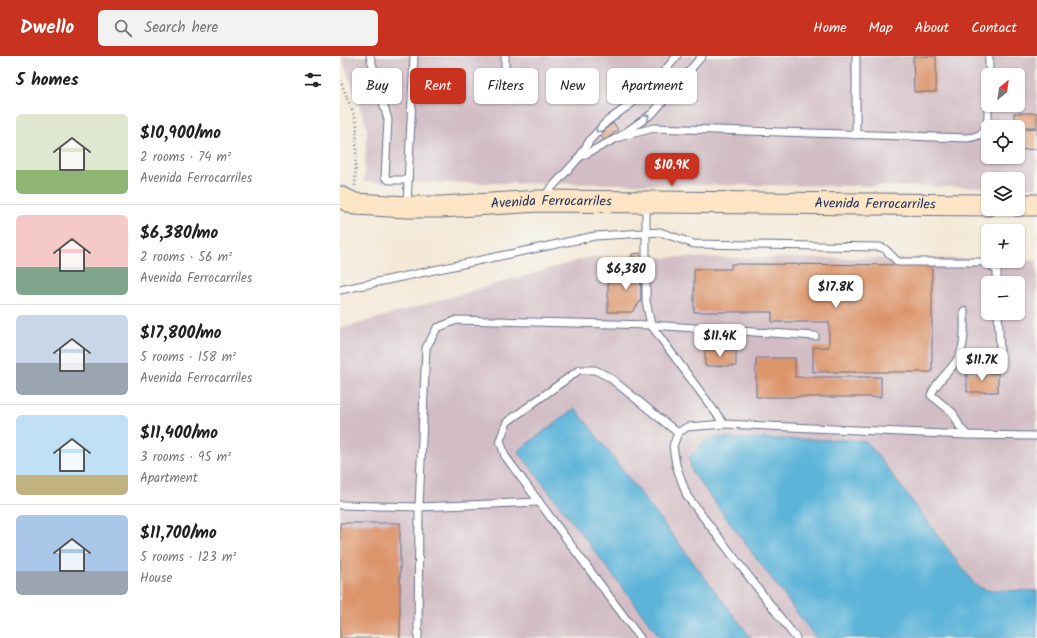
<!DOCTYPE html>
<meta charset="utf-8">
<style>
body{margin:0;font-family:Kalam,sans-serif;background:#f2f2f2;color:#222;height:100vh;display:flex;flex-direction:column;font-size:15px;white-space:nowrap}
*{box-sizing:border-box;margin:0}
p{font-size:13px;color:#767676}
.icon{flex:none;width:22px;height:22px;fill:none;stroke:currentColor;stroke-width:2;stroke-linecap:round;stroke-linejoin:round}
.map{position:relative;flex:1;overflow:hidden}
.drawer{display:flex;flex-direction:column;background:#fff;width:340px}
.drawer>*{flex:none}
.hud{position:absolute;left:12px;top:12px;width:380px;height:36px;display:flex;gap:8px}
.needle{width:26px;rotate:29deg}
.tools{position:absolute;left:641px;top:12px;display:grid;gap:8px}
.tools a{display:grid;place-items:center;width:44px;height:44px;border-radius:6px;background:#fff;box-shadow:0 1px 3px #0004;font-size:20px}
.price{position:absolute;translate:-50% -34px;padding:0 9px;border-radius:8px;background:#fff;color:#222;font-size:13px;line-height:26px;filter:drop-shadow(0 1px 2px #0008)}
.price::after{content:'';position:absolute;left:50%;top:24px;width:12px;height:9px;margin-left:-6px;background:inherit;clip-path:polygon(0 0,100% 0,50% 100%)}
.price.active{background:#c8321e;color:#fff}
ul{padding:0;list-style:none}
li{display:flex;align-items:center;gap:12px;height:100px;padding:0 16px}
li+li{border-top:1px solid #e0e0e0}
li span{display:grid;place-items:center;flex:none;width:112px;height:80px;border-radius:6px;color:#555}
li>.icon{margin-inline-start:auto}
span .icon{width:48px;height:48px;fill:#fffc;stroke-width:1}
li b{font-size:17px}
h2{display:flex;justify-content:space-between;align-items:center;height:48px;padding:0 16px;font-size:17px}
.pill{padding:0 14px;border-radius:6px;background:#fff;box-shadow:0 1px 3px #0004;font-size:14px;line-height:36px}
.pill.active{background:#c8321e;color:#fff}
header{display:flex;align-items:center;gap:24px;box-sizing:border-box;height:56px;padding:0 20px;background:#c8321e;color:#fff}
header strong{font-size:19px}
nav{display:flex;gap:22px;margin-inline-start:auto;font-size:14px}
.search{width:280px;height:36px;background:#f2f2f2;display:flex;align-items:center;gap:10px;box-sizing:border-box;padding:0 14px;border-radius:6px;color:#767676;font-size:15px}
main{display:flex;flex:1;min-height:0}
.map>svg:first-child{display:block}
.industrial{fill:#d2bdc5;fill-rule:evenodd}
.water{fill:#5cb4d9;stroke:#3c729c}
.building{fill:#dc946b}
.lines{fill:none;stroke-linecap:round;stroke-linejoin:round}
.lane-casing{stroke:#677088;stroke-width:9}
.secondary-casing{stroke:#677088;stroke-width:23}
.path{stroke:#677088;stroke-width:2.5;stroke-dasharray:1 3;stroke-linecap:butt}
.lane{stroke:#fff;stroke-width:7}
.secondary{stroke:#fde5c5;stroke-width:21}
.oneway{stroke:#8d97ae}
.labels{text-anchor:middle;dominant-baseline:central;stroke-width:4;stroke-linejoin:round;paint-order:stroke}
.street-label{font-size:14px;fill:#1b2f5e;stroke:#f6f6f2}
</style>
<header>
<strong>Dwello</strong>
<div class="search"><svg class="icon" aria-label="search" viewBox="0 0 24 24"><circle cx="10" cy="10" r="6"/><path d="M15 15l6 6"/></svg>Search here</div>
<nav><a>Home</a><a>Map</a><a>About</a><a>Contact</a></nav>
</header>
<main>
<section class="drawer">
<h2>5 homes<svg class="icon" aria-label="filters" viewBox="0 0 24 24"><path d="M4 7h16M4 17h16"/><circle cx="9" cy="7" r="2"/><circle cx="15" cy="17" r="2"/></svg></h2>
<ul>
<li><span style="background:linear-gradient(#dfe7d0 70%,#8fb573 0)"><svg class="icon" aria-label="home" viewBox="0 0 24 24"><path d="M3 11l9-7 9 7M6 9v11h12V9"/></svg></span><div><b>$10,900/mo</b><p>2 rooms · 74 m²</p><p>Avenida Ferrocarriles</p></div></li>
<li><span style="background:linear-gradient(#f6c9c9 65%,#7fa58c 0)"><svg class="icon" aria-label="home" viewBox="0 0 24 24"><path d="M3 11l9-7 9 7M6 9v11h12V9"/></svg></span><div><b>$6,380/mo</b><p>2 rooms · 56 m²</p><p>Avenida Ferrocarriles</p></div></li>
<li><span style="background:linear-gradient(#c9d6e8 60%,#9aa5b1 0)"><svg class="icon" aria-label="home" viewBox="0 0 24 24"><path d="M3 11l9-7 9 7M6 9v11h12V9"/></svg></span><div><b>$17,800/mo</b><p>5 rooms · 158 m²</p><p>Avenida Ferrocarriles</p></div></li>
<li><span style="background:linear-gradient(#bfe0f5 75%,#c2b280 0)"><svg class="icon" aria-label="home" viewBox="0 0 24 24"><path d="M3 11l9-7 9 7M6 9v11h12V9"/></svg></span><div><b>$11,400/mo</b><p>3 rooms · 95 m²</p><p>Apartment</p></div></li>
<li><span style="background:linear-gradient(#a9c7e8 70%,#9aa5b1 0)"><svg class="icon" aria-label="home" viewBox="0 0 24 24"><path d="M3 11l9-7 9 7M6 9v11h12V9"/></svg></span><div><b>$11,700/mo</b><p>5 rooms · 123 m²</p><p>House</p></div></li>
</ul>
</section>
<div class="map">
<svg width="697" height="582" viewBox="0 0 697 582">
<rect width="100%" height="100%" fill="#f6f6f2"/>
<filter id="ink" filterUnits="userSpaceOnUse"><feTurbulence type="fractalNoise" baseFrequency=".025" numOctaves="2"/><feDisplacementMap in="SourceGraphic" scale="8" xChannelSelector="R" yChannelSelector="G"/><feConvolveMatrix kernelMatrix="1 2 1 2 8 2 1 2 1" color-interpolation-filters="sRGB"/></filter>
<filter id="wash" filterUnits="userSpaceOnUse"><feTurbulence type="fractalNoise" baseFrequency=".012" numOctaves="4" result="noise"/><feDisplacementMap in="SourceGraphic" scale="16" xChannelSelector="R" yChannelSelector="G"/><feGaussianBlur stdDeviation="0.9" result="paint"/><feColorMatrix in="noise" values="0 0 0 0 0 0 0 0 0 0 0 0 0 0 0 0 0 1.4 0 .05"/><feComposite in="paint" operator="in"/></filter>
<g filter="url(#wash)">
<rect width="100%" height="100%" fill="#f4e9d7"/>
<g class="industrial">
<path d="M 1,0 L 697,0 L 697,131 L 678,131 L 678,123 L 648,123 L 648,131 L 24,126 L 27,71 ZM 648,19 L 678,19 L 678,49 L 648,49 ZM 648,71 L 678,71 L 678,101 L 648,101 Z"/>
<path d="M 250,201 L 648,203 L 648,205 L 697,204 L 697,535 L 646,534 L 635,529 L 528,387 L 523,385 L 371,382 L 365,385 L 352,398 L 352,416 L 476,582 L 0,582 L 0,273 ZM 648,227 L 678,227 L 678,257 L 648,257 Z"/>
</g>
<g class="water">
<polygon points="235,352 411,582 321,582 178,395"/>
<polygon points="371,382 514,384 523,385 528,387 635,529 646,534 697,535 697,582 476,582 352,416 349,402 365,385"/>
</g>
<g id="blocks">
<g class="building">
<polygon points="573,0 596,0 596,36 574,36"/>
<rect x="674" y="57" width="23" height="14"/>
<polygon points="273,67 278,73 265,85 260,79"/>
<polygon points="697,72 697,93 678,94 678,73"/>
<polygon points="300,197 301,245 292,256 268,256 268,226 292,226 292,198"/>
<polygon points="391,208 592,209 592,316 473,316 473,291 489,291 489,266 432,266 432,256 354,256 354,213 391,213"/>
<rect x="365" y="294" width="31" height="16"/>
<polygon points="416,302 455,302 455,321 541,321 541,341 416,341"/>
<rect x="627" y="317" width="31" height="19"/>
<rect x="0" y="467" width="60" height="115"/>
</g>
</g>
</g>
<g filter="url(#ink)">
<use href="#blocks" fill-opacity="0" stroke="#677088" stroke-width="1"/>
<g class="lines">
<g class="lane-casing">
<g id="lane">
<polyline points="30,0 48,64 45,121 49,124 68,124"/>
<polyline points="165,0 165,39"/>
<polyline points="516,0 516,79"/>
<polyline points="649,19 649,0"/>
<path d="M 279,81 L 314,72 L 627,82 C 650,80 648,68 648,49"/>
<polyline points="238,102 279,81 313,57 362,0"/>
<polyline points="202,142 238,103 250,84 266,66 306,37 337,0"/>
<polyline points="306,148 306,245 311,269 384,368 627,379"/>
<polyline points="67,149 74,0"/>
<polyline points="0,234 255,180 320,176 354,188 540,191 545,193 558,206 644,206 651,209 657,215 657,227"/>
<path d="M 624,255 C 624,271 626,290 617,304 C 609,317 597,324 591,339 L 613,357 L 620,371 L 627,379 L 697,380"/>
<polyline points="658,257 660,294"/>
<polyline points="384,368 347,371 338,377 333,390 336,409 347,440 456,582"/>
<polyline points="199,446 79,451 86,292 97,272 117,264 311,269 475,280"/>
<polyline points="0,449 79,451 78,582"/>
<polyline points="300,582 165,400 160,384 167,366 239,314 255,314 269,321 338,377"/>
</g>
</g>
<g class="secondary-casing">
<g id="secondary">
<path id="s1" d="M 0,141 L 15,148 L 67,151 L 101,151 L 199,145 L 648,149"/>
<polyline points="678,149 697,149"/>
</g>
</g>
<polyline class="path" points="0,24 17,67 15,130"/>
<use href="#lane" class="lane"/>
<use href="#secondary" class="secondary"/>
</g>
<defs><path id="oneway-chevron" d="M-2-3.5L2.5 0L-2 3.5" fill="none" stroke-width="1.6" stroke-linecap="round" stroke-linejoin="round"/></defs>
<g class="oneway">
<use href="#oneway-chevron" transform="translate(307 61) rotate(-35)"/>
<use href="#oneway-chevron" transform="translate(258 74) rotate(133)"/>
</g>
</g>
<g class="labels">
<g class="street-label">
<text stroke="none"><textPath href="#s1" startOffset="213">Avenida Ferrocarriles</textPath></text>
<text stroke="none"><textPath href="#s1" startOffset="537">Avenida Ferrocarriles</textPath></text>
</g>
</g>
</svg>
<div class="tools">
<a><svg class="needle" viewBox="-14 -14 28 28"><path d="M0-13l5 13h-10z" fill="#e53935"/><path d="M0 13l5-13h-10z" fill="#767676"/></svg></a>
<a><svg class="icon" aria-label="locate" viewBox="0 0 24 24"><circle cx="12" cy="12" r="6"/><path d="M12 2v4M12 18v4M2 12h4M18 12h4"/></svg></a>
<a><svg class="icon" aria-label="layers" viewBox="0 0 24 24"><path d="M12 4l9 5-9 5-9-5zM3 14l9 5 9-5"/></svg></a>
<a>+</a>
<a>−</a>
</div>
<b class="price active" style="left:332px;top:131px">$10.9K</b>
<b class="price" style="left:286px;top:235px">$6,380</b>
<b class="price" style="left:496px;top:253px">$17.8K</b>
<b class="price" style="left:380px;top:302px">$11.4K</b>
<b class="price" style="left:642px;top:326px">$11.7K</b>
<div class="hud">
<a class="pill">Buy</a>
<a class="pill active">Rent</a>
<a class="pill">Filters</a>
<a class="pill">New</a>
<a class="pill">Apartment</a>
</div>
</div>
</main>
